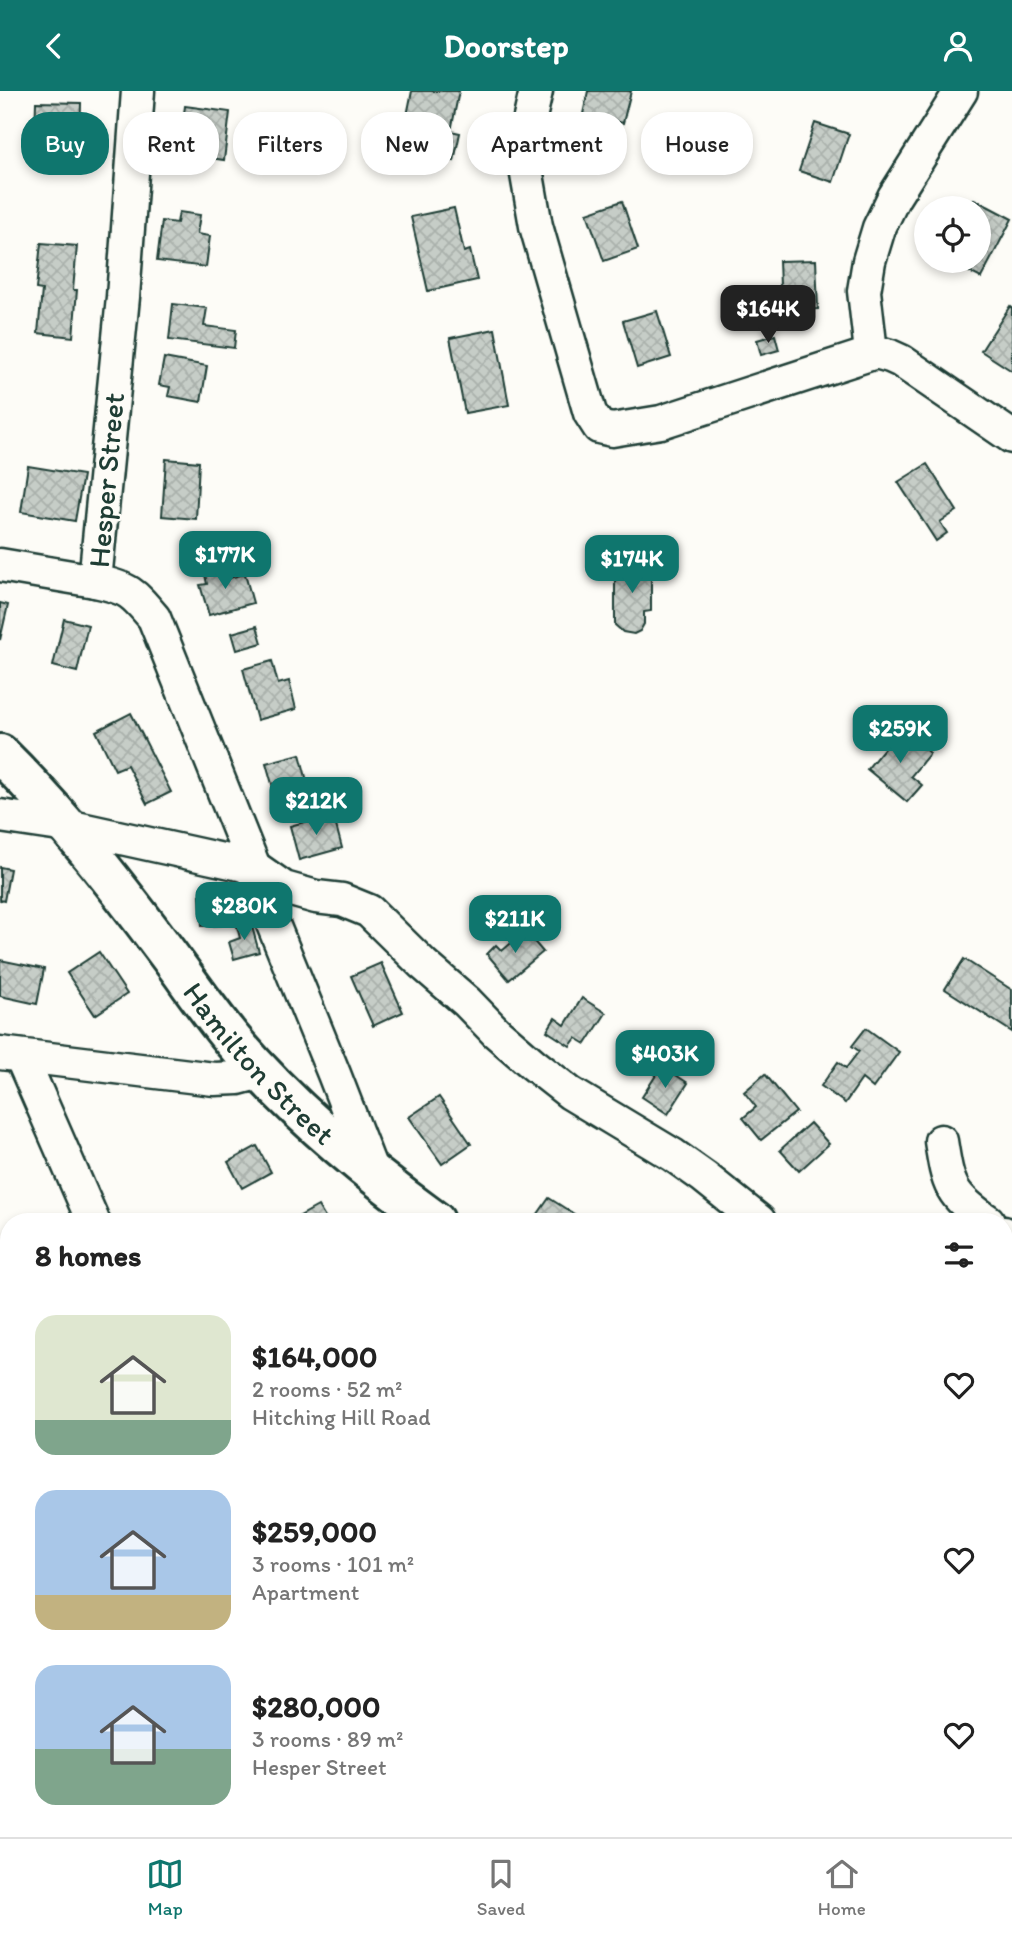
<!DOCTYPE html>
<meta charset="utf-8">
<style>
body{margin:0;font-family:Itim,sans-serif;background:#f6f6f6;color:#222;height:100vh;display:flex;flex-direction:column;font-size:26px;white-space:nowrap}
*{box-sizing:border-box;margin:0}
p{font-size:23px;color:#767676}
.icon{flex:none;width:38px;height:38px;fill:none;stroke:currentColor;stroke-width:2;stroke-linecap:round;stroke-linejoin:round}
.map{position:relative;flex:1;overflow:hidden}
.panel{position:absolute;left:0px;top:1122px;width:1013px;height:625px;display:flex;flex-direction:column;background:#fff;border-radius:28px 28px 0 0;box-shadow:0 4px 10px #0003}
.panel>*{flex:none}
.top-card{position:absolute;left:21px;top:21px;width:971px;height:63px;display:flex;gap:14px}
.controls{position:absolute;left:914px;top:105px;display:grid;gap:14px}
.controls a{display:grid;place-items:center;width:77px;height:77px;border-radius:50%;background:#fff;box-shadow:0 4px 10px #0003;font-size:35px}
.price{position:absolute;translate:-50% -60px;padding:0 16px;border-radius:14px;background:#0f766e;color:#fff;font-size:23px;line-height:46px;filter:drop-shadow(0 2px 4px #0008)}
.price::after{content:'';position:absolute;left:50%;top:42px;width:21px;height:16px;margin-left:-10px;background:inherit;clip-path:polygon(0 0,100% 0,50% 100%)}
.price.selected{background:#222;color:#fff}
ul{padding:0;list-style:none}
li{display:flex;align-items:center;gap:21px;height:175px;padding:0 35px}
li span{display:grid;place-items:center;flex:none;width:196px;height:140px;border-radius:21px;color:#555}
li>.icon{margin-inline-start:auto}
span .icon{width:84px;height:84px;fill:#fffc;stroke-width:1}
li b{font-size:30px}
h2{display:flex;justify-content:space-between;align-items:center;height:84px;padding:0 35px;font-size:30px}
.tag{padding:0 24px;border-radius:28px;background:#fff;box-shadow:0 4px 10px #0003;font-size:24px;line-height:63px}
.tag.selected{background:#0f766e;color:#fff}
header{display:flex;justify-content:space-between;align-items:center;height:91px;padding:0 35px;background:#0f766e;color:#fff;font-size:32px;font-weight:700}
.tab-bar{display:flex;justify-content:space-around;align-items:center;height:98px;border-top:2px solid #e0e0e0;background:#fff;font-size:19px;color:#767676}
.tab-bar a{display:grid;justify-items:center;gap:4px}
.tab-bar .selected{color:#0f766e}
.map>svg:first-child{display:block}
.wetland{fill:url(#wetland-marsh);stroke:#7e8e88;stroke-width:2}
.water{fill:url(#water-ripples);stroke:#75877f;stroke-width:2}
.building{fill:url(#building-cross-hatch);stroke:#1f3d34;stroke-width:2}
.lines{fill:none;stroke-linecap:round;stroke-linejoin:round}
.minor-casing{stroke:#1f3d34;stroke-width:37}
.secondary-casing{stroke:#1f3d34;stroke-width:44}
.minor{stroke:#fdfcf7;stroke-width:32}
.secondary{stroke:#fdfcf7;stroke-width:38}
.labels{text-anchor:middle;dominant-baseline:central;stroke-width:5;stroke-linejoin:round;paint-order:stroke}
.street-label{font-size:30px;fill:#1f3d34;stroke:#fdfcf7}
</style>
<header><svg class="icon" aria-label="back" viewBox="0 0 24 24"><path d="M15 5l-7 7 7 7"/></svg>Doorstep<svg class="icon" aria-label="person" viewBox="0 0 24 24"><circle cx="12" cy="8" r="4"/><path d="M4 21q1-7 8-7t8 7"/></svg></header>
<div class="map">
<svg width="1012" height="1746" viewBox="0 0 1012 1746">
<defs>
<pattern id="wetland-marsh" width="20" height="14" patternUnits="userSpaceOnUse" patternTransform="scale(1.75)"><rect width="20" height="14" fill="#dde0db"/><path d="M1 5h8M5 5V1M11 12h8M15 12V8" fill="none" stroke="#bdc1bd"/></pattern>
<pattern id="water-ripples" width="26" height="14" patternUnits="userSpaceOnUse" patternTransform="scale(1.75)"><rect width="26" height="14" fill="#aeb8b1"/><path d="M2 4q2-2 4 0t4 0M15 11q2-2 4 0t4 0" fill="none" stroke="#8d9791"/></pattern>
<pattern id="building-cross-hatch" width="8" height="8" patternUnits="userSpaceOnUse" patternTransform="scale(1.75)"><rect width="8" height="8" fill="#c6cdc7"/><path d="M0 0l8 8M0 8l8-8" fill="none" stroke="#aab1ac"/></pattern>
</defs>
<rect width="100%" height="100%" fill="#fdfcf7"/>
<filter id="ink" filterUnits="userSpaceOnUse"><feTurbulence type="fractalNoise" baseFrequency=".0143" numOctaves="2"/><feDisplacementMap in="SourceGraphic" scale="14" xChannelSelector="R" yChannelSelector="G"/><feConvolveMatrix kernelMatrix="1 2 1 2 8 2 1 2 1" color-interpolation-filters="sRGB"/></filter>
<g filter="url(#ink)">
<polygon class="wetland" points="0,1659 9,1667 9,1738 441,1738 434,1746 0,1746"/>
<g class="water">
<polygon points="0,1294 9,1355 9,1667 0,1659"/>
<polygon points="441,1738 516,1738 512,1746 434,1746"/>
</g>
<g class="building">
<polygon points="412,0 459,0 451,40 460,42 454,70 400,59"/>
<polygon points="588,0 631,0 623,32 583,23"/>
<polygon points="36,11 81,12 80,51 67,51 66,77 34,76"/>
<polygon points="185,15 230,21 224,69 197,65 199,47 181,44"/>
<polygon points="815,32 849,43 833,91 799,80"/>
<polygon points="974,108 1012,128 981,187 948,170 978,170 978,117 969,117"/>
<polygon points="622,110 638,158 604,170 587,122"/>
<polygon points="454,117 464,161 470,159 477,189 428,200 411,126"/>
<polygon points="179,121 200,124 197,143 210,145 206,176 157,170 162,130 177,132"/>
<polygon points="41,152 77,155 73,199 77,199 73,246 38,242 42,199 36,198"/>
<polygon points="816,169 818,218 781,219 779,170"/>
<polygon points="173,213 207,217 204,235 236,239 234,257 169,249"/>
<polygon points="1010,215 1012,217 1012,280 981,260"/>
<polygon points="657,220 671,266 637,277 623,230"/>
<polygon points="495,238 509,314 465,322 450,247"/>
<polygon points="775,244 779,259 761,264 757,249"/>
<polygon points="164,267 207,275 201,311 168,305 170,296 159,294"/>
<polygon points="166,368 199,371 196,428 162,425"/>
<polygon points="927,373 957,420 940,431 947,442 936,450 898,391"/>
<polygon points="28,375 83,384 75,430 21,421"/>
<polygon points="615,470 651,470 651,520 644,521 644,533 640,540 634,543 623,541 615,534"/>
<polygon points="221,475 225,488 245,483 253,512 209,524 200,494 207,493 204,479"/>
<polygon points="0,512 8,514 0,549"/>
<polygon points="64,528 88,534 77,581 53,575"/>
<polygon points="257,535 262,552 237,559 232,542"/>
<polygon points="272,570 278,593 289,590 296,618 257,629 243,578"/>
<polygon points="131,622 171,701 147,713 127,674 115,679 96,640"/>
<polygon points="900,638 930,662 911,685 922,694 907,711 867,678"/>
<polygon points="300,663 309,698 276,707 266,672"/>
<polygon points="333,723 342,757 299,769 290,735"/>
<polygon points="0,776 10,778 4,810 0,809"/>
<polygon points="221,803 223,834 202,835 200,804"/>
<polygon points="251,832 259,861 234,868 229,851 240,847 237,836"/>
<polygon points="525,840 543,861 509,889 487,863 496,854 502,860"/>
<polygon points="99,861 127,903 95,924 67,882"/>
<polygon points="964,868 1012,899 1012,941 945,898"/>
<polygon points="0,869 44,878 37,913 0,905"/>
<polygon points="381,872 403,921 373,935 351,885"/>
<polygon points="582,907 606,922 586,953 576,947 570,955 547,940 555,927 565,934"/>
<polygon points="866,937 899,961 873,997 862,988 845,1012 821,995 838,971 846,977 859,960 852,955"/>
<polygon points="662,975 688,992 668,1023 642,1006"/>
<polygon points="765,983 796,1021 761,1049 743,1027 756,1016 744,1001"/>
<polygon points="439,1006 471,1053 442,1073 409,1026"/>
<polygon points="810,1032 829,1053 799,1080 780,1059"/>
<polygon points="257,1055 271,1081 242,1097 228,1071"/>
<polygon points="549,1107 585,1130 533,1130"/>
<polygon points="318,1115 327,1130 291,1130"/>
<polygon points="1012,1593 1012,1627 1004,1618 1004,1599"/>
<polygon points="857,1738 875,1738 883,1746 848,1746"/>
</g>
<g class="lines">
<g class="minor-casing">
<g id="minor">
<path d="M 138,0 L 123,206 L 95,490 C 129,497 133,502 154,527 L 254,776 L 259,799 L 334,983 L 372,1081"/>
<polyline points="536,0 529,31 526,78 536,135 590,322 599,336 612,339 661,331 876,261 890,265 901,270 1012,346"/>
<polyline points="871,261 864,200 869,170 879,137 894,106 961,0"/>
<polyline points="0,474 95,490"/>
<polyline points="0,725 67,735 254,776 284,797 316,806 342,809 369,820 423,873 467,911 496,941 533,973 570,1002 673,1064 704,1086 759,1130"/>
<polyline points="0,962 214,988 238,987 261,981"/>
<polyline points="21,965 93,1130"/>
<path d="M 941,1050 C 948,1095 950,1104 988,1130"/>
<polyline points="1004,1142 1012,1147"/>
<polyline points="1004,1549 1012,1543"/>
<polyline points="775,1746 784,1738"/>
</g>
</g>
<g class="secondary-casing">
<g id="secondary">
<path id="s1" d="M 0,663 C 65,727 122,801 176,874 C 195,900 213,926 234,951 C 292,1019 363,1078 435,1130"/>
<polyline points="1004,1514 1012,1520"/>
</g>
</g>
<use href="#minor" class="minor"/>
<use href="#secondary" class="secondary"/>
</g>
</g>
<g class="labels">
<g class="street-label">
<text transform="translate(106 389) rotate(-85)">Hesper Street</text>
<text stroke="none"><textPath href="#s1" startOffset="404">Hamilton Street</textPath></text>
</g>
</g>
</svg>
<div class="controls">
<a><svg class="icon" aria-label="locate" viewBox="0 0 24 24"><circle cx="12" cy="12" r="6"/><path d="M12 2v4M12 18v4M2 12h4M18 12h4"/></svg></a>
</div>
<b class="price selected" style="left:768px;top:254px">$164K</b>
<b class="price" style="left:225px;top:500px">$177K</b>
<b class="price" style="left:632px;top:504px">$174K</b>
<b class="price" style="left:900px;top:674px">$259K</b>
<b class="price" style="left:316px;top:746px">$212K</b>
<b class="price" style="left:244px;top:851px">$280K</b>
<b class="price" style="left:515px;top:864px">$211K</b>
<b class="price" style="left:665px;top:999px">$403K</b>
<div class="top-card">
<a class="tag selected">Buy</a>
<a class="tag">Rent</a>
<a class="tag">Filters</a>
<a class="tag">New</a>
<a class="tag">Apartment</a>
<a class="tag">House</a>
</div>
<section class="panel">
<h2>8 homes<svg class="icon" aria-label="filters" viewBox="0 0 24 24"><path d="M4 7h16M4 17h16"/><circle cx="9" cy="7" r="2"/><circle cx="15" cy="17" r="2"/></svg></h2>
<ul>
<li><span style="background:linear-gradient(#dfe7d0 75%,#7fa58c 0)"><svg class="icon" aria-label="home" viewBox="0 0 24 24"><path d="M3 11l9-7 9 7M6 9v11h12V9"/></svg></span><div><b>$164,000</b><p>2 rooms · 52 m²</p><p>Hitching Hill Road</p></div><svg class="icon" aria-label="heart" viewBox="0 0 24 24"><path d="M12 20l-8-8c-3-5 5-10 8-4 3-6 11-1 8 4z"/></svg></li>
<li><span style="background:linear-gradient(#a9c7e8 75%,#c2b280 0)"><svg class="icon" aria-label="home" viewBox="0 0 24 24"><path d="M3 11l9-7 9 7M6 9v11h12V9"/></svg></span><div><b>$259,000</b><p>3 rooms · 101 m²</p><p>Apartment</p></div><svg class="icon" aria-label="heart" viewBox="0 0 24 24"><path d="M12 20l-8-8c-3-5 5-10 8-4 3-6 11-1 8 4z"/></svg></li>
<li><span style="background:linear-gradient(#a9c7e8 60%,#7fa58c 0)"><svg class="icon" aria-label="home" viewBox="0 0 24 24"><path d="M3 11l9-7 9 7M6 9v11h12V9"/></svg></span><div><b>$280,000</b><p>3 rooms · 89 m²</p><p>Hesper Street</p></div><svg class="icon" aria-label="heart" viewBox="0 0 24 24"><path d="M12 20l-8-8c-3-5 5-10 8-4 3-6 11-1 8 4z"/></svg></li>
</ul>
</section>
</div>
<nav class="tab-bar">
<a class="selected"><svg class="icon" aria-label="map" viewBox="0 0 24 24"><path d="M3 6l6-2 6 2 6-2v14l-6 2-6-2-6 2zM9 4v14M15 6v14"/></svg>Map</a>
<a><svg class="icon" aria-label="saved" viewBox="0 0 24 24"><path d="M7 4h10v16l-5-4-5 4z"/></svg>Saved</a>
<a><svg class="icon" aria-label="home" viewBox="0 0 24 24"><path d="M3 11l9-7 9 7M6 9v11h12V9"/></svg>Home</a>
</nav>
